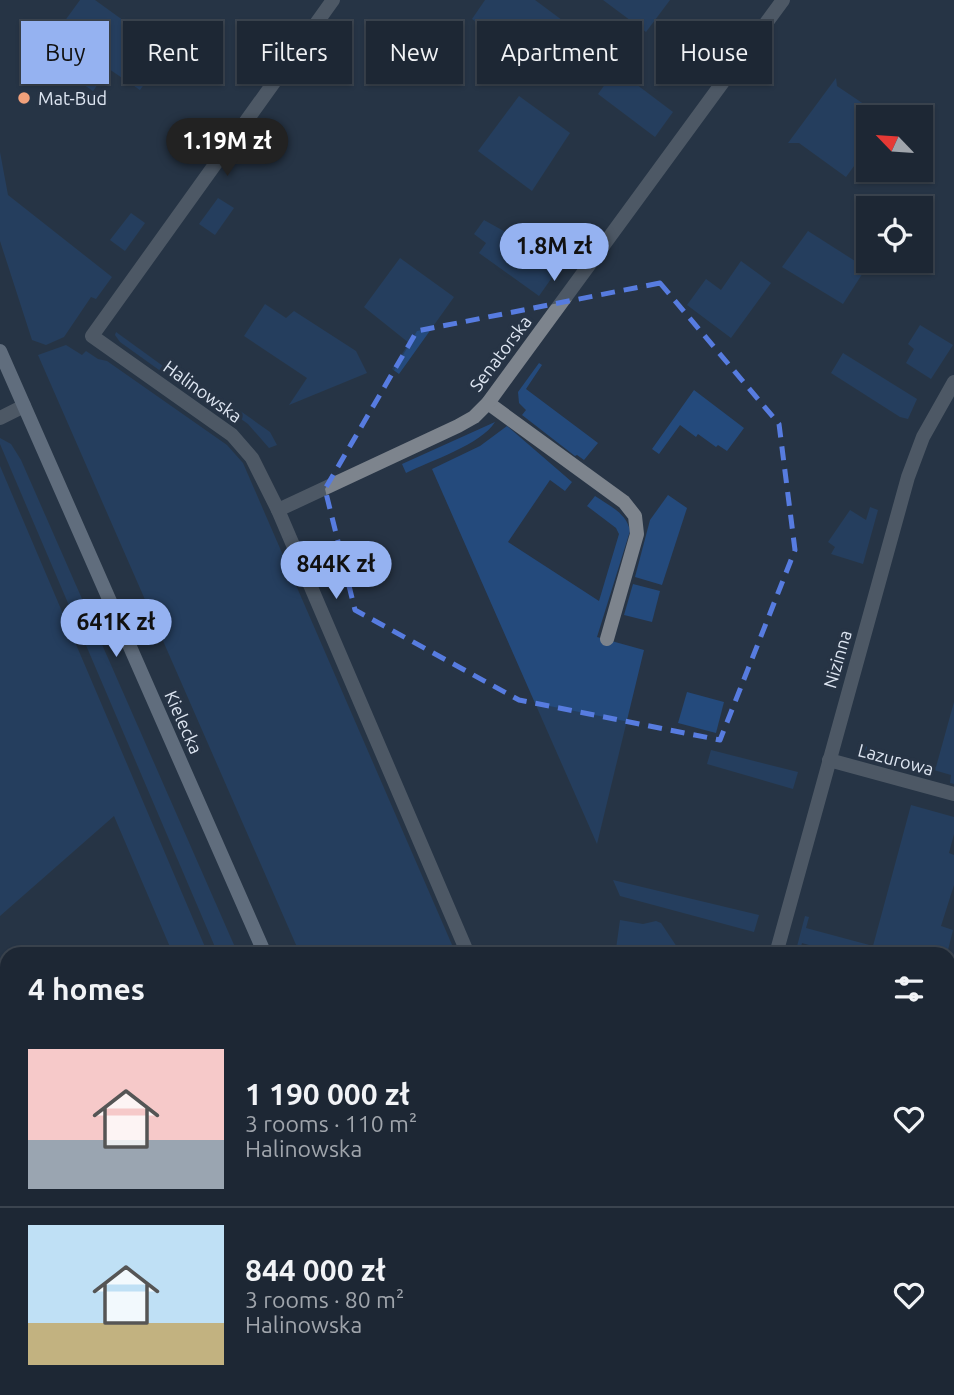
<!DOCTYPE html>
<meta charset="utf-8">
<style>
body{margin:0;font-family:Ubuntu,sans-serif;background:#252f3c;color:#f1f3f6;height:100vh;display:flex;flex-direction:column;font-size:26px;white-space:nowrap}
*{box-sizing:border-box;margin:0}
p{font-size:23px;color:#a0a5ac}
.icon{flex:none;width:38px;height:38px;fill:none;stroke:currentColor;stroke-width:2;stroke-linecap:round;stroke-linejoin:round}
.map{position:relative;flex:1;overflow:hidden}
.sheet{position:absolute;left:0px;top:947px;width:956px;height:450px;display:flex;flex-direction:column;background:#1d2734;border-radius:21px 21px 0 0;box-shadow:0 2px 5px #0004,0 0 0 2px #3b444f}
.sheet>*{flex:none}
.top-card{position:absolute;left:21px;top:21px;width:914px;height:63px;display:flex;gap:14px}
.needle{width:46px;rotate:295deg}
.tools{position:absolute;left:856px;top:105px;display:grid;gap:14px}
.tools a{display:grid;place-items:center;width:77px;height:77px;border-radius:0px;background:#1d2734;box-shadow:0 2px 5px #0004,0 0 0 2px #3b444f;font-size:35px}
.price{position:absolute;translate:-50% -60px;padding:0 16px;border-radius:24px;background:#95b2f1;color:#111;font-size:23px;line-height:46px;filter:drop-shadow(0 2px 4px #0008)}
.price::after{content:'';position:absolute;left:50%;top:42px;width:21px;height:16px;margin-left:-10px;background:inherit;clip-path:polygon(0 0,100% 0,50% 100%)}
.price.on{background:#222;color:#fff}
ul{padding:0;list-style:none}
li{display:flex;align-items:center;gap:21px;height:175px;padding:0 28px}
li+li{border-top:2px solid #3b444f}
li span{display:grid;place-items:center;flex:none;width:196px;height:140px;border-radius:0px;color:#555}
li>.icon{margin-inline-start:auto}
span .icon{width:84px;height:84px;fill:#fffc;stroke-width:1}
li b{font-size:30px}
h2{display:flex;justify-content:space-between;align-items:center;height:84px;padding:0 28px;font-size:30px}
.pill{padding:0 24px;border-radius:0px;background:#1d2734;box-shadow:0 2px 5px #0004,0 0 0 2px #3b444f;font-size:24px;line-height:63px}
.pill.on{background:#95b2f1;color:#111}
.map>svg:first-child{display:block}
.green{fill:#244a7c}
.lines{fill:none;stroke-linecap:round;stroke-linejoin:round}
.street{stroke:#7d848d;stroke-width:14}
.secondary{stroke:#a7b2c1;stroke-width:14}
.marked{fill:none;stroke:#577ce0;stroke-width:5;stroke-dasharray:14 9;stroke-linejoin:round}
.poi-dot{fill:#f1a17b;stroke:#273445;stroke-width:2.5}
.labels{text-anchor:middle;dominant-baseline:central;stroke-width:7;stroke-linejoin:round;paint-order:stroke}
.poi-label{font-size:18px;fill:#dee6f2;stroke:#273445;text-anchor:start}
.street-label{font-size:18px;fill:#dee6f2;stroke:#273445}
</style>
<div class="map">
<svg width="954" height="1395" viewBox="0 0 954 1395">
<rect width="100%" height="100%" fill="#273445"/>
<g class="green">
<polygon points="80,0 95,0 167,52 140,90 109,69 93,91 40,55"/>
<polygon points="485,0 535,0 570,26 541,66 472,19"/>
<polygon points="603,0 670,0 646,32"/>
<polygon points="616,69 673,112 655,137 598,94"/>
<polygon points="836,78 837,86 883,117 868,117 868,147 846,177 799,143 788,143"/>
<polygon points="519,96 570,133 532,191 478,151"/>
<polygon points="0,152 8,195 112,277 96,299 91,297 64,337 46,345 32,340 0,241"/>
<polygon points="218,198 234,208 215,235 199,224"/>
<polygon points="131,213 145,223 125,251 110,240"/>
<polygon points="484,220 518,239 558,269 539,296 479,253 486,243 474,234"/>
<polygon points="808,231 866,268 843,304 782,267"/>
<polygon points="400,258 454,297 399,374 392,369 409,343 364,307"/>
<polygon points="741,261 771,283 731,338 687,305 706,279 721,290"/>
<polygon points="265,304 286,318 294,311 356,351 367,373 289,405 307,378 244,336"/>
<polygon points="920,325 953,345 931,379 906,363 914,349 908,344"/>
<polygon points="116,332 203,395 208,405 120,342 115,335"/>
<polygon points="66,345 82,355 86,351 98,359 107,361 227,445 243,463 456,954 300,954 38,355"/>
<polygon points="843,353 917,399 908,419 900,417 831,373"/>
<polygon points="539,363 542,365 526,389 598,443 584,460 577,455 575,456 522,415 526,410 519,403 518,392"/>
<polygon points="208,388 270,432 277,445 269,448 248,424 215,400"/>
<polygon points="694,390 744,428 727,451 718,445 716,447 698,434 696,437 680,425 659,454 652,449"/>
<path d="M 495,422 C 482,444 430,461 406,473 L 402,464 Z"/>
<path d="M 507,426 L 572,482 L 565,491 L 550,480 L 508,542 L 599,601 L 619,534 L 616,528 L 587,506 L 595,496 C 608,505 627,513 630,531 L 597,637 L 644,650 L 597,844 L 432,469 L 480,446 Z"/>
<polygon points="0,438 11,444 21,460 238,954 218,954 0,444"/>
<polygon points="0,466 208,954 173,954 114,816 0,916"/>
<polygon points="668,495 687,508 662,585 635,577 650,520"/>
<polygon points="870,507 878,510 863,564 831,554 835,547 828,542 850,510 866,520"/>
<polygon points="633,584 660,591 652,622 624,615"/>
<polygon points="687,692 724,702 716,733 678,723"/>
<polygon points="954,702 954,784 950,783 951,775 865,750 865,744 868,749 936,767"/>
<polygon points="711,750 798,772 793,789 707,764"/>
<polygon points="911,805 954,817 954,834 949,853 954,855 954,885 941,926 953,930 947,954 840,954 802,943 799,954 795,954 805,916 809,917 806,928 873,946"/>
<polygon points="613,880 759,915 754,932 620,896"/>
<polygon points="620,920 643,924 656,921 661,923 677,947 676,954 623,954 616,949"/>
<polygon points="491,1390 642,1390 644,1395 494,1395"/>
</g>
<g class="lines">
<g class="street">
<polyline points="333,0 92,336 232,435 252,458 278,510 468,954"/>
<polyline points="488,403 624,502 635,516 637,534 607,639"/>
<polyline points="0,418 24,406"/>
<polyline points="278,510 458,426 474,417 488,403 783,0"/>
<polyline points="829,760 954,794"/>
<polyline points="776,954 908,477 923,437 954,382"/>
<polyline points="948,1205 954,1196"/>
<polyline points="948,1292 954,1295"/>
</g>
<g class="secondary">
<polyline points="0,351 265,954"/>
<polyline points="456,1390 458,1395"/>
</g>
</g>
<path d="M0 0H954V1395H0ZM 660,283 L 779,424 L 795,550 L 720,740 L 519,700 L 355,610 L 325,489 L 417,331 Z" fill="#273445" fill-opacity=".55" fill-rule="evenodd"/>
<path class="marked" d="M 660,283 L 779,424 L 795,550 L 720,740 L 519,700 L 355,610 L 325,489 L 417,331 Z"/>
<circle class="poi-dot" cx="24" cy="98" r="7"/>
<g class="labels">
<g class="poi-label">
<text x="38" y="98">Mat-Bud</text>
</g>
<g class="street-label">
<text transform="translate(500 353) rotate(-53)">Senatorska</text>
<text transform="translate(203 391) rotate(36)">Halinowska</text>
<text transform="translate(837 659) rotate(-74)">Nizinna</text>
<text transform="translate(184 722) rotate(66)">Kielecka</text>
<text transform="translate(896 759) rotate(15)">Lazurowa</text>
</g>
</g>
</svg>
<div class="tools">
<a><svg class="needle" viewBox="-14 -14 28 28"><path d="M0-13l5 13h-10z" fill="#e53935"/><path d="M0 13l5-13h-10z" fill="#a0a5ac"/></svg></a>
<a><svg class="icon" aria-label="locate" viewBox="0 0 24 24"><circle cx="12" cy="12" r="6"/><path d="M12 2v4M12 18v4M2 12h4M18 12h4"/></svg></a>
</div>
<b class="price on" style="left:227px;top:178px">1.19M zł</b>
<b class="price" style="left:554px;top:283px">1.8M zł</b>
<b class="price" style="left:336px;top:601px">844K zł</b>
<b class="price" style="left:116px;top:659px">641K zł</b>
<div class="top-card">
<a class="pill on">Buy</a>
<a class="pill">Rent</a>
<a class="pill">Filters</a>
<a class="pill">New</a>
<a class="pill">Apartment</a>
<a class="pill">House</a>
</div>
<section class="sheet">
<h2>4 homes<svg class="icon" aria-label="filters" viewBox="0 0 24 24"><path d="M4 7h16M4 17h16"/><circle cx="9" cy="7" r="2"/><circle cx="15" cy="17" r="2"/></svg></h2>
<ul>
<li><span style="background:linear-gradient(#f6c9c9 65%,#9aa5b1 0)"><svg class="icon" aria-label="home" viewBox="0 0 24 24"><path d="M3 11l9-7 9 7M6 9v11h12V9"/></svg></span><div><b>1 190 000 zł</b><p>3 rooms · 110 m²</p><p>Halinowska</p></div><svg class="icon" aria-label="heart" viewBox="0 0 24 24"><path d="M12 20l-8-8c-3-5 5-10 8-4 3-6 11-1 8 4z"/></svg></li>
<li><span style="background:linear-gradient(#bfe0f5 70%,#c2b280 0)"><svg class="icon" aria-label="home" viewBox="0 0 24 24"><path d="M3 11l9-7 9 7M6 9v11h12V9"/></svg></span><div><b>844 000 zł</b><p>3 rooms · 80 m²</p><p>Halinowska</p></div><svg class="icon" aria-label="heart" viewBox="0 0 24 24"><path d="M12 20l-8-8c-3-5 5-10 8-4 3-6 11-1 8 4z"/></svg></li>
</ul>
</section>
</div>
